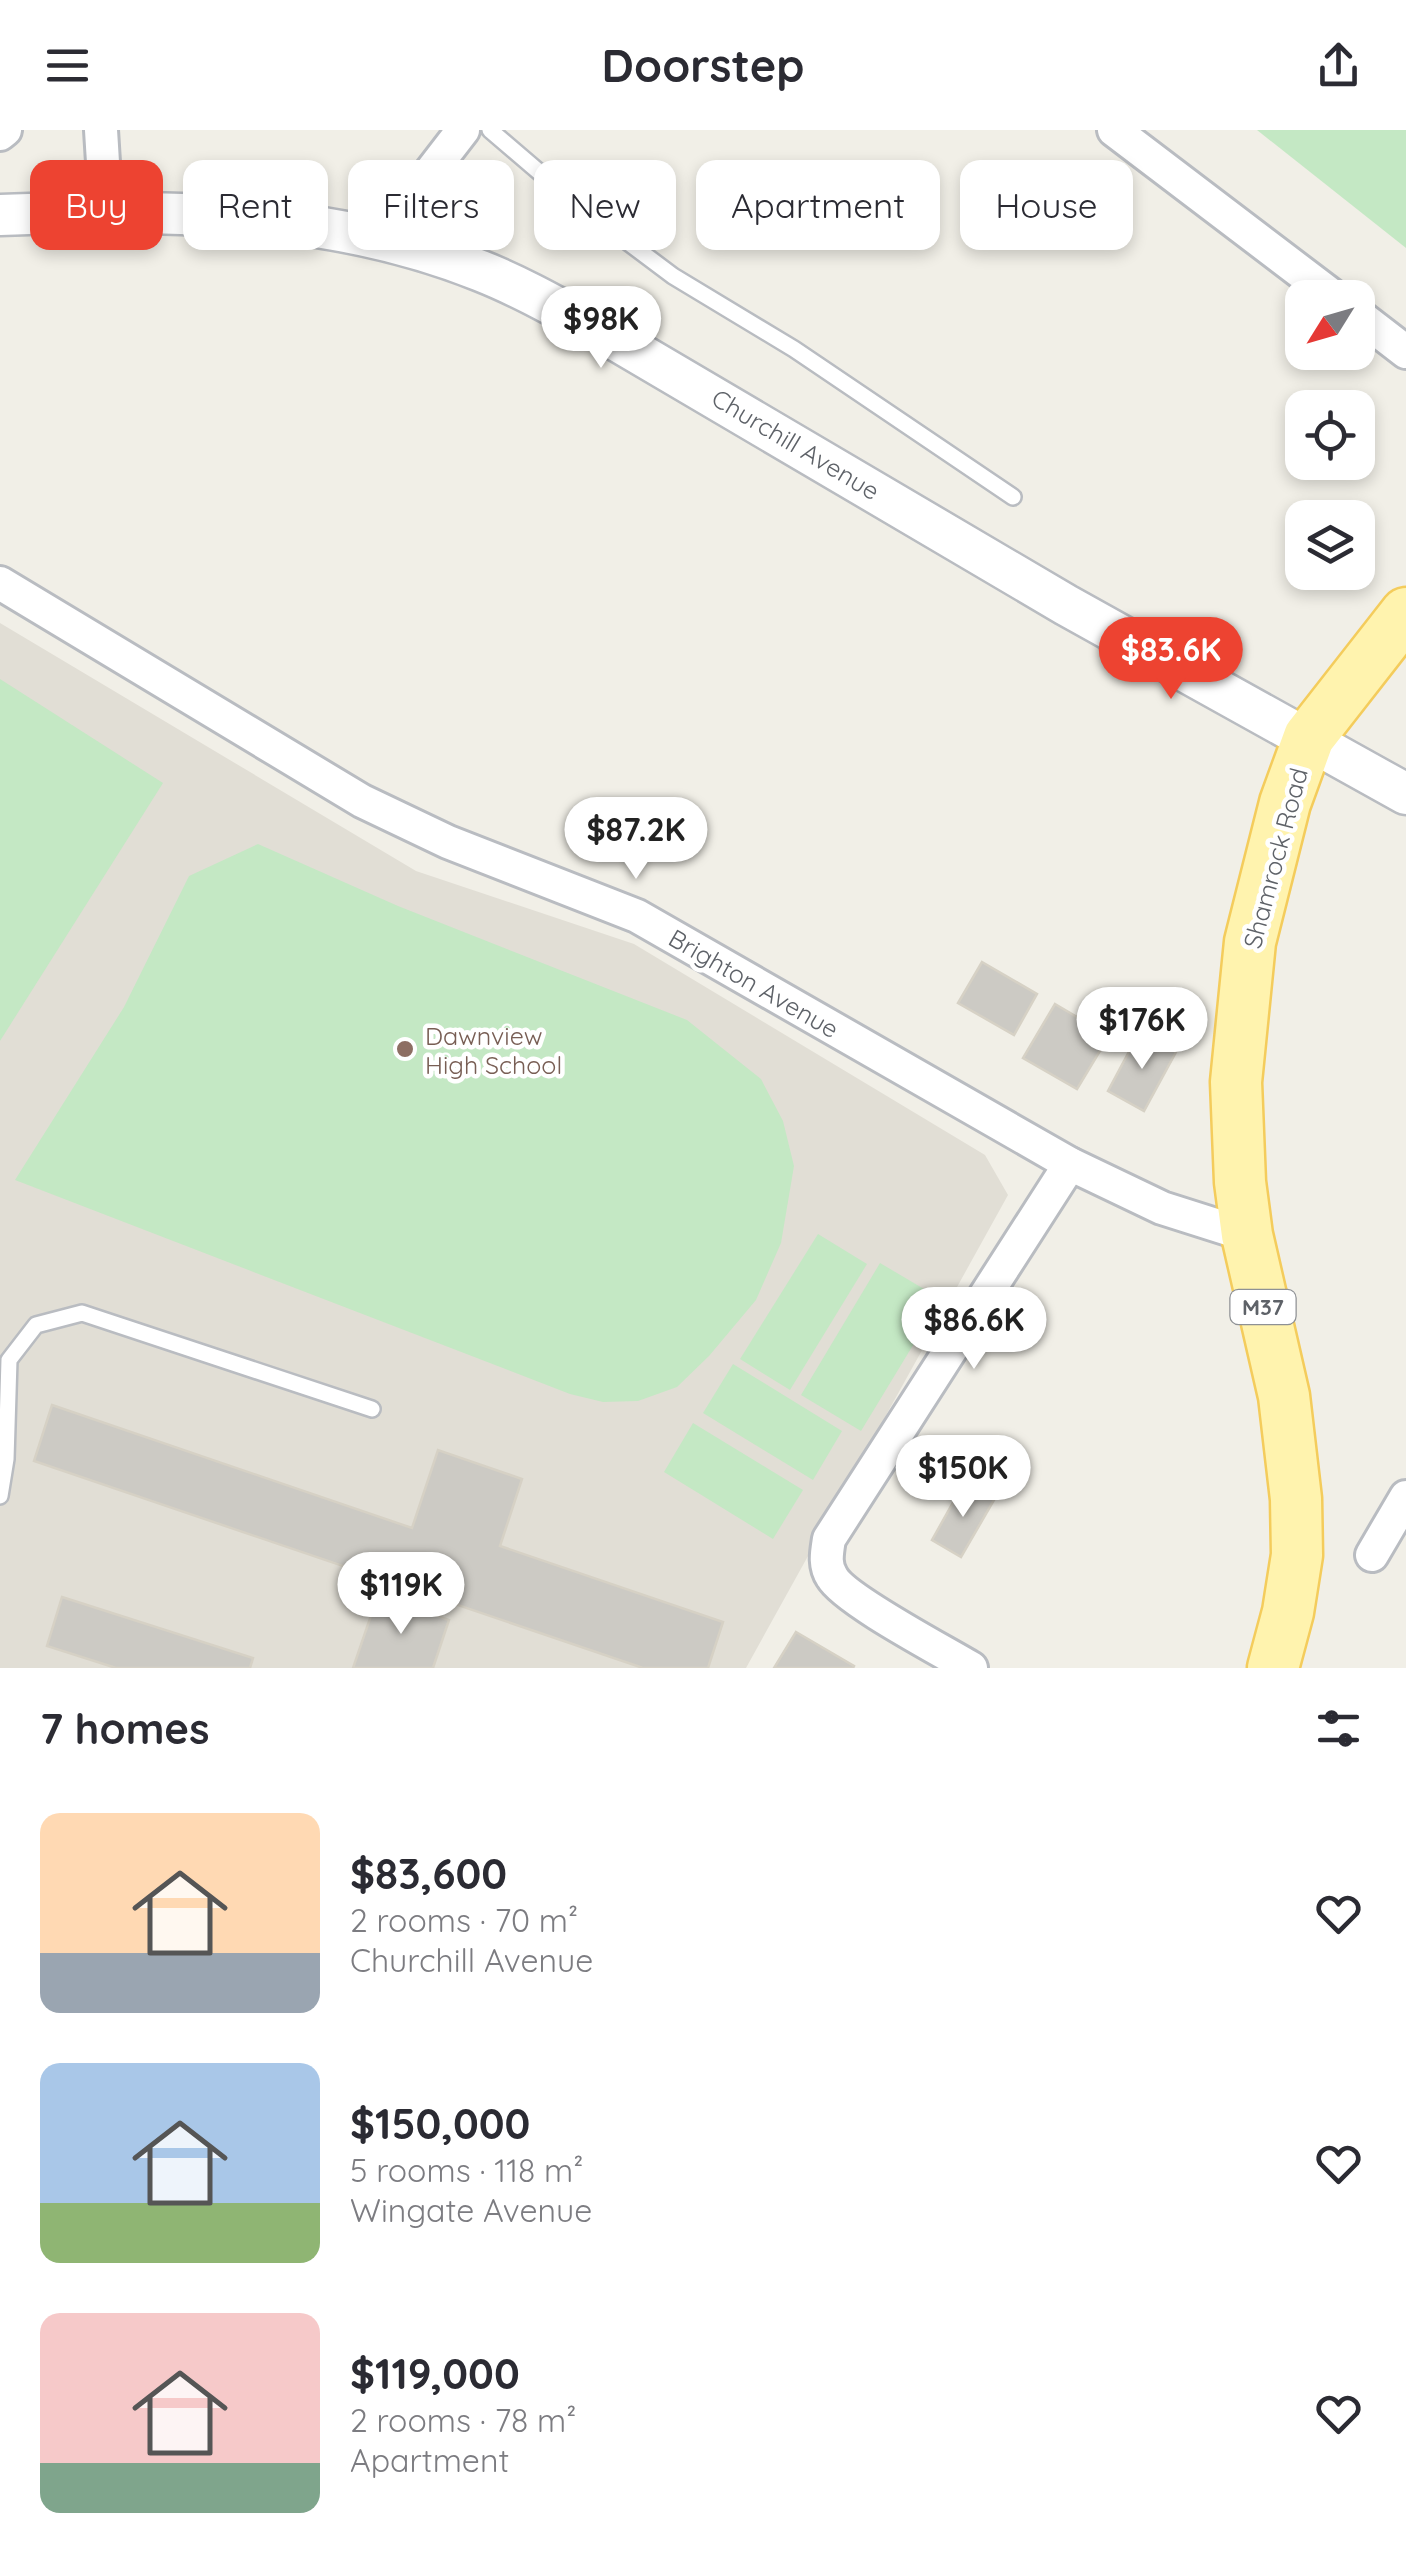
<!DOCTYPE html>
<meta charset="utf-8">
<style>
body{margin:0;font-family:Quicksand,sans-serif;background:#f2f2f3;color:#2b2b33;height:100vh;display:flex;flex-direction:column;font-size:38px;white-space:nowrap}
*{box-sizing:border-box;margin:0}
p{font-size:32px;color:#7c7c81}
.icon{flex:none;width:55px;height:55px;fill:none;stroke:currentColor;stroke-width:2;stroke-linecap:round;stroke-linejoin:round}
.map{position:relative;height:1538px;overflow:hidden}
.panel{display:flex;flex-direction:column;background:#fff;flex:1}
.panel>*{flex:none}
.guide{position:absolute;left:30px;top:30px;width:1348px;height:90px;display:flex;gap:20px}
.needle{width:65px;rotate:233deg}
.buttons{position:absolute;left:1285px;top:150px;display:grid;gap:20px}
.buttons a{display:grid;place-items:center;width:90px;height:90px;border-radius:20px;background:#fff;box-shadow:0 5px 15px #0003;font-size:50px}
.price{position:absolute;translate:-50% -85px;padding:0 22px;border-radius:35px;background:#fff;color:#222;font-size:32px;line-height:65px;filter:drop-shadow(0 2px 5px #0008)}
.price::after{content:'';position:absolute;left:50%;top:60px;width:30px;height:22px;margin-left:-15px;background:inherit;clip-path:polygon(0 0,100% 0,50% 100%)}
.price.active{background:#ed4331;color:#fff}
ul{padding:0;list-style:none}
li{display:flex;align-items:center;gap:30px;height:250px;padding:0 40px}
li span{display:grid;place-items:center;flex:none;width:280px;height:200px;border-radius:20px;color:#555}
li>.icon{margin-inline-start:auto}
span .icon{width:120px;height:120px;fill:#fffc;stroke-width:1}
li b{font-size:42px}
h2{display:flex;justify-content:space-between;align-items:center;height:120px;padding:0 40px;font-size:42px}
.chip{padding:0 35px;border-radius:20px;background:#fff;box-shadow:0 5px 15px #0003;font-size:35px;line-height:90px}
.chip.active{background:#ed4331;color:#fff}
header{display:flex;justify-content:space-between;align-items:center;height:130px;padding:0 40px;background:#fff;font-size:45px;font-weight:800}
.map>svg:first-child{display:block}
.education{fill:#e1ded5}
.green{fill:#c4e8c4}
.building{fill:#cccac4;stroke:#d6d1c5;stroke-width:2.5}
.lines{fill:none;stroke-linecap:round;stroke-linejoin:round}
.service-casing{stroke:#b9bcc1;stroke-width:20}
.minor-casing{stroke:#b9bcc1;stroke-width:38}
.tertiary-casing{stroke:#b9bcc1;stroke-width:45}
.primary-casing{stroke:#f4cc5c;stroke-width:55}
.service{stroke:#fff;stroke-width:15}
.minor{stroke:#fff;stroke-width:32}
.tertiary{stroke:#fff;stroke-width:40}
.primary{stroke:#fff3ae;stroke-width:50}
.education-dot{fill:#8d6e63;stroke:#fff;stroke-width:4}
.labels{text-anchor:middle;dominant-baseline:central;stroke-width:9;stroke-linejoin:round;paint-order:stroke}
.shield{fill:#fff;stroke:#8e9195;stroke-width:2.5}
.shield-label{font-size:22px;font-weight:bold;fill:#5e6268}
.street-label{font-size:25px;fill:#5e6268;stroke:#fff}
.education-label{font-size:25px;fill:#785e54;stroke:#fff;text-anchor:start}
</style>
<header><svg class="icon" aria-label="menu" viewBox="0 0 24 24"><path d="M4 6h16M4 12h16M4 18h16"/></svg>Doorstep<svg class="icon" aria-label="share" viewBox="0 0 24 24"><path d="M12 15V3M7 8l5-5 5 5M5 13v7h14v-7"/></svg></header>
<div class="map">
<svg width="1406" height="1538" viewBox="0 0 1406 1538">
<rect width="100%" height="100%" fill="#f1efe7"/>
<polygon class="education" points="0,493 416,741 634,814 985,1025 1008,1065 746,1538 0,1538"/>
<g class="green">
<polygon points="1257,0 1406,0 1406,118"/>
<polygon points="0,549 163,653 0,911"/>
<polygon points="258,714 398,776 687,890 761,949 783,991 794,1036 781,1113 756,1170 709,1226 677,1257 638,1271 603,1272 570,1264 15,1050 124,877 189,746"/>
<polygon points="818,1104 867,1134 790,1260 740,1229"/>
<polygon points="880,1133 941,1169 861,1301 801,1265"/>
<polygon points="733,1234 842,1301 813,1350 703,1283"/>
<polygon points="693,1293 803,1360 773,1409 664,1342"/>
</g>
<g class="building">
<polygon points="982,832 1037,864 1014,905 958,873"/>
<polygon points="1055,874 1109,906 1077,959 1023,928"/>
<polygon points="1139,903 1176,922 1144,981 1108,961"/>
<polygon points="52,1275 412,1398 438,1320 522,1349 500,1416 723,1492 708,1538 643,1538 34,1331"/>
<polygon points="964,1353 994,1370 961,1427 932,1410"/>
<polygon points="378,1465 449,1490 433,1538 353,1538"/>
<polygon points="62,1467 253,1528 250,1538 116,1538 47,1516"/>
<polygon points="796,1502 854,1536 853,1538 774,1538"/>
</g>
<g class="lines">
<g class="service-casing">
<g id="service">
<polyline points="490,0 573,71 673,146 794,219 1013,367"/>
<polyline points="0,1366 6,1329 9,1230 36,1195 82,1183 372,1279"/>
</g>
</g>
<g class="minor-casing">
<g id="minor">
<polyline points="101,0 106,81"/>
<polyline points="1114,0 1335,168"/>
<polyline points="0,4 5,0"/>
<polyline points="379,109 463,0"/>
<polyline points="1358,185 1406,222"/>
<polyline points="0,453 362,671 448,712 637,786 1070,1034 1162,1078 1247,1105"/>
<polyline points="1372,1425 1406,1367"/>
<path d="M 971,1538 C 943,1521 845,1470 832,1447 C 824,1435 827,1422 829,1409 L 1070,1034"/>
</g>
</g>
<g class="tertiary-casing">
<path id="tertiary" d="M 0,85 C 161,79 329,80 481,141 C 524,158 563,181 604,203 L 1066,475 L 1406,664"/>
</g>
<g class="primary-casing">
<polyline id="primary" points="1273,1538 1288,1482 1297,1425 1296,1369 1284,1266 1247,1105 1240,1052 1236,952 1250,812 1285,673 1309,607 1406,483"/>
</g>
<use href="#service" class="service"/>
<use href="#minor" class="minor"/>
<use href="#tertiary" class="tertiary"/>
<use href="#primary" class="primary"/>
</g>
<circle class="education-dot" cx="405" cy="919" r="10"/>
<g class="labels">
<rect class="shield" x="1230.5" y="1160" width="65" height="34" rx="8"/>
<g class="shield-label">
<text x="1263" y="1177">M37</text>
</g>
<g class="street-label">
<text transform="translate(796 314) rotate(31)">Churchill Avenue</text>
<text transform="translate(1275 728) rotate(-75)">Shamrock Road</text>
<text transform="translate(754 853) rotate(30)">Brighton Avenue</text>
</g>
<g class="education-label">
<text x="425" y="905">Dawnview<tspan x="425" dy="29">High School</tspan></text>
</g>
</g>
</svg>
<div class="buttons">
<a><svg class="needle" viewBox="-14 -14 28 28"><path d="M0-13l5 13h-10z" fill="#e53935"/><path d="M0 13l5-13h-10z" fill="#7c7c81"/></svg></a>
<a><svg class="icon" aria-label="locate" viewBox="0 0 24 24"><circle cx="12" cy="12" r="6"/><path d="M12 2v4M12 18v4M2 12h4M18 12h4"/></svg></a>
<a><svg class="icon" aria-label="layers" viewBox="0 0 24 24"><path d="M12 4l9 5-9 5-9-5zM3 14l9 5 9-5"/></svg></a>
</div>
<b class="price" style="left:601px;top:241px">$98K</b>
<b class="price active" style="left:1171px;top:572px">$83.6K</b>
<b class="price" style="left:636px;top:752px">$87.2K</b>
<b class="price" style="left:1142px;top:942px">$176K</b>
<b class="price" style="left:974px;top:1242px">$86.6K</b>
<b class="price" style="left:963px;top:1390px">$150K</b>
<b class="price" style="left:401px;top:1507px">$119K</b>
<div class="guide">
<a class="chip active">Buy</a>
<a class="chip">Rent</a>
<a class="chip">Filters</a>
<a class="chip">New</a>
<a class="chip">Apartment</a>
<a class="chip">House</a>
</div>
</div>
<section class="panel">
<h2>7 homes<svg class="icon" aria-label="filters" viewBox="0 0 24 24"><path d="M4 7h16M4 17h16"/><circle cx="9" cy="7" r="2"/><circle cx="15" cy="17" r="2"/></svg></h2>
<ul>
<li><span style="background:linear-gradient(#ffd9b3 70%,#9aa5b1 0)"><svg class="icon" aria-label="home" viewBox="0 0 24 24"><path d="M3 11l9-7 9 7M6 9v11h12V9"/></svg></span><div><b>$83,600</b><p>2 rooms · 70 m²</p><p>Churchill Avenue</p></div><svg class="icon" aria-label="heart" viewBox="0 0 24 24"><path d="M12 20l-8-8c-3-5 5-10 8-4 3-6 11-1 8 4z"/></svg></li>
<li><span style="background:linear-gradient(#a9c7e8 70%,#8fb573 0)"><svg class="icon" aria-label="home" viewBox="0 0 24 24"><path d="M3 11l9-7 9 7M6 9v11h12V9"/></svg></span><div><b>$150,000</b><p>5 rooms · 118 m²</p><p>Wingate Avenue</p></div><svg class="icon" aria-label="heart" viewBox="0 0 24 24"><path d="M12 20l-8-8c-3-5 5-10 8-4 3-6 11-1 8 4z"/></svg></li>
<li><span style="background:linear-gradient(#f6c9c9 75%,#7fa58c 0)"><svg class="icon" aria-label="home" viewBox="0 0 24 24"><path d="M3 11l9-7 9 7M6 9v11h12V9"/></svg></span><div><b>$119,000</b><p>2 rooms · 78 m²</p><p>Apartment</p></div><svg class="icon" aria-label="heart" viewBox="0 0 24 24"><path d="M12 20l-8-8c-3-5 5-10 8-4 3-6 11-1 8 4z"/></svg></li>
</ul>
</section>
